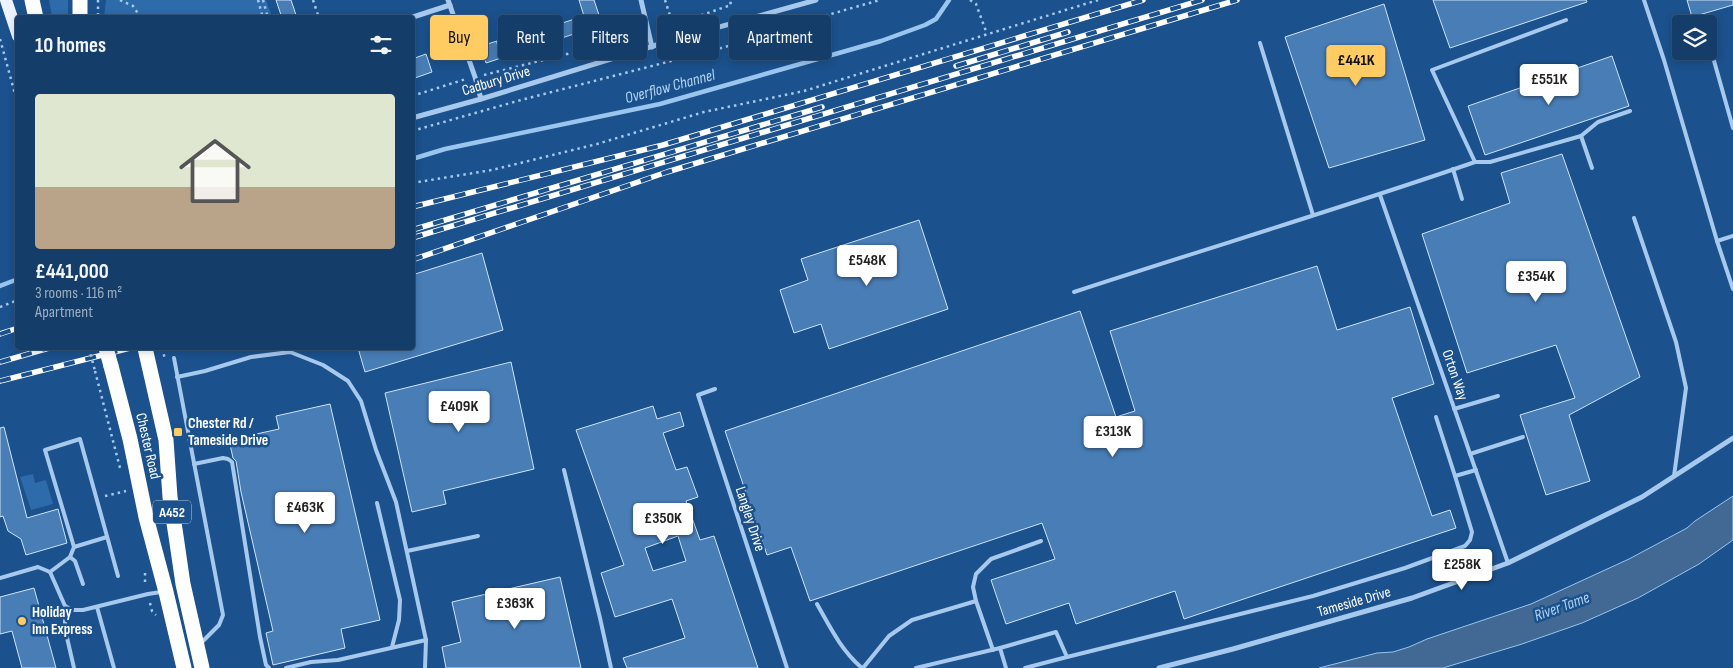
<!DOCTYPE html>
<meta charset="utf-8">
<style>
body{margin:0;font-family:"Sofia Sans Condensed",sans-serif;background:#214871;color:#f1f3f6;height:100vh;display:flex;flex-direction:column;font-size:19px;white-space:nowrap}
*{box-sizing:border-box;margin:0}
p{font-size:16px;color:#9daec0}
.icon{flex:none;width:28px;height:28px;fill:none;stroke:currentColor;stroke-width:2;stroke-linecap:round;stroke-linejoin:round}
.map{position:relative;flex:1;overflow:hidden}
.sheet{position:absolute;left:15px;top:15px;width:400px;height:335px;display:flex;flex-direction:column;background:#143d69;border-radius:5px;box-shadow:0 2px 8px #0003,0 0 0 1px #33567d}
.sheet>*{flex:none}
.guide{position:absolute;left:430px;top:15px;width:475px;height:45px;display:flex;gap:10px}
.buttons{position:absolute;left:1672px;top:15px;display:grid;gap:10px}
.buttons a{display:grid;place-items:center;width:45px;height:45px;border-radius:5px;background:#143d69;box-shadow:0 2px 8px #0003,0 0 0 1px #33567d;font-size:25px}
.price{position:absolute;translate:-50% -42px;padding:0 11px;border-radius:5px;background:#fff;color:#222;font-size:16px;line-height:32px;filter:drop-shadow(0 1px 2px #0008)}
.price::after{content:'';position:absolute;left:50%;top:30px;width:15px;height:11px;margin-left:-8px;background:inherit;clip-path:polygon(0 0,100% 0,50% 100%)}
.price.on{background:#ffcb63;color:#111}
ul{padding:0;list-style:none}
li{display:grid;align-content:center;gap:10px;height:265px;padding:0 20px}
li+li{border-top:1px solid #33567d}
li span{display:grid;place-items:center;height:155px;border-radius:5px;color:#555}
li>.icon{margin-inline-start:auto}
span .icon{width:90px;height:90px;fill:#fffc;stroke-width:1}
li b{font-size:21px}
h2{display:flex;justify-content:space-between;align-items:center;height:60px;padding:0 20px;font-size:21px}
.chip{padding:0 18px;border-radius:5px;background:#143d69;box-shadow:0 2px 8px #0003,0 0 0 1px #33567d;font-size:18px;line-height:45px}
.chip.on{background:#ffcb63;color:#111}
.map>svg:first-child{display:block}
.green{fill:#2e6baa}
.water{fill:#426993;stroke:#99c5ef}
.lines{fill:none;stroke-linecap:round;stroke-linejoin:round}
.stream{stroke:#99c5ef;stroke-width:4.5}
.building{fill:#487db6;stroke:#cce3fa;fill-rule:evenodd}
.path{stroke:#a6c9ed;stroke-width:2.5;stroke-dasharray:2.5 4;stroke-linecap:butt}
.lane{stroke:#a6c9ed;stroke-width:4}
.street{stroke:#a6c9ed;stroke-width:5}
.primary{stroke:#edf4ff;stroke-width:12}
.highway{stroke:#fff;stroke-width:15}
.rail-casing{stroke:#fff;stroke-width:5.5}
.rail{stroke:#1b518c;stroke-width:4;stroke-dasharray:11;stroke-linecap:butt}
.path-bridge{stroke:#a6c9ed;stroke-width:2.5;stroke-dasharray:2.5 4;stroke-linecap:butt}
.highway-bridge{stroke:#fff;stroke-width:15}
.poi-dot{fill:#ffcb63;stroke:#1b518c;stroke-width:2}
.labels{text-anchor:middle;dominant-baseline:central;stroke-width:5;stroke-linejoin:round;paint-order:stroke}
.shield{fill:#1b518c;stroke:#bbcbdc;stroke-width:1}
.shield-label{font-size:14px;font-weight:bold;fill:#fff}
.street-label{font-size:15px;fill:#fff;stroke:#1b518c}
.poi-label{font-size:15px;font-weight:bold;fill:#fff;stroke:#1b518c;text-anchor:start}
.water-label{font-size:16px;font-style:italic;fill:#b2d3f4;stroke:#1b518c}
</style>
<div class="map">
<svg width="1733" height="668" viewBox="0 0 1733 668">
<rect width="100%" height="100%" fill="#1b518c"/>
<g class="green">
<polygon points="49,0 68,0 68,17 52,17"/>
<polygon points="106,0 266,0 272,17 104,17"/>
<polygon points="33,474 35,483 46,480 53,504 31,510 20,477"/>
</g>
<polygon class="water" points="1733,496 1733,540 1699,564 1638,598 1582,623 1522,644 1443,668 1319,668 1377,653 1393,652 1409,647 1427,639 1531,604 1629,559 1687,528 1695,521"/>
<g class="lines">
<g class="stream">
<polyline points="412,159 445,149 660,104 881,41 925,25 936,19 949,0"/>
<polyline points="0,286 18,279"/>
</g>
</g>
<g class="building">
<polygon points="276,0 291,0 297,18 282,18"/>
<polygon points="579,0 594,0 607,39 593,44 589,29 486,63 481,46 497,41 497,44 584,16"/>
<polygon points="1433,0 1586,0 1587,2 1450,48"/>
<polygon points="1687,0 1733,0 1733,5 1692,17"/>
<polygon points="1384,4 1425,140 1329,168 1285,37"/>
<polygon points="426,54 432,72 412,79 412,59"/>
<polygon points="1612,56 1629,106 1485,155 1468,106"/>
<polygon points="1562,154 1640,377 1569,415 1590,481 1546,495 1520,415 1575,398 1556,345 1467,373 1422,234 1510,203 1501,173"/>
<polygon points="919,220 948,309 829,349 821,324 794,333 780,290 808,280 801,259"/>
<polygon points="482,253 503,330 365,372 358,348 412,348 412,275"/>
<polygon points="1317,266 1337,330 1410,307 1434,384 1392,398 1432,516 1450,510 1456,528 1184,619 1175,591 1076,624 1069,603 1006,624 991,580 1055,559 1042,523 810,601 791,547 767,555 725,431 1080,311 1116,417 1135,411 1110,331"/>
<polygon points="511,362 534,469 443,491 446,504 412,512 385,393"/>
<polygon points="330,404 380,620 341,629 345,648 273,665 266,633 273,631 241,492 236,461 233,458 229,440 279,429 276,416"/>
<path d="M 653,406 L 657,419 L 680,412 L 684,426 L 663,433 L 676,470 L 687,467 L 698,497 L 686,501 L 700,540 L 714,536 L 758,668 L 627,668 L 623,658 L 685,638 L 672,599 L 615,617 L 601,573 L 624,565 L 576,430 ZM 678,536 L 686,561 L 653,571 L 645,548 Z"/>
<polygon points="4,427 27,518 58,509 67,543 26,555 21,539 8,531 3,516 0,517 0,428"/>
<polygon points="560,577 581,668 446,668 442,647 461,642 452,602"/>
<polygon points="34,588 56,668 22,668 12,631 0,634 0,597"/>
</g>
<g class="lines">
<g class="path">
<polyline points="98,0 98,18"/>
<polyline points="120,0 133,6 141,18"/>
<polyline points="258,0 263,18"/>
<polyline points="263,0 268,18"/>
<polyline points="313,0 319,18"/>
<polyline points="665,0 673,25"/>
<polyline points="970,0 976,4 987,34"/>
<polyline points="658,30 731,5 730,0"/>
<polyline points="0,39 18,105"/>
<polyline points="679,47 682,59"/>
<polyline points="484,75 575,52 579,56 641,35"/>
<polyline points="412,96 466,79"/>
<polyline points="412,131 521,100 725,47 796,24 880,0"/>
<polyline points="412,183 492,170 597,144 704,112 804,91 1098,0"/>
<polyline points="0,307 18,300"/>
<polyline points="162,348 165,359"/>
<polyline points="95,371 120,468"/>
<polyline points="105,496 126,491"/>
<polyline points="145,573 145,585"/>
<polyline points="150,603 152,611 156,615"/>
</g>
<g class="lane">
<polyline points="1644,0 1664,60 1717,241"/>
<polyline points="1702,21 1703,24"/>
<polyline points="1260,43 1313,215"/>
<polyline points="1709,43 1733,128"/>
<polyline points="1581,136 1592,168"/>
<polyline points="1475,162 1490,162 1581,136 1598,122 1630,111"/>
<polyline points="1453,169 1462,199"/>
<polyline points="1380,195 1508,563"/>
<polyline points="1634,218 1676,342 1686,388 1674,476"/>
<polyline points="1733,236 1717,241 1733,289"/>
<path d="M 1074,292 C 1208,248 1342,208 1475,162 L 1432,70 L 1566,20"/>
<polyline points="174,358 223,615 219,625 201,643"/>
<polyline points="177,377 205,371 251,357 290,352 323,365 348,381 361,401 376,450 396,502 426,640 425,668"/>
<polyline points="715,389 698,395 787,668"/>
<polyline points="1454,409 1498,396"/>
<polyline points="1436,417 1455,476"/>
<polyline points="1470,454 1523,437"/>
<polyline points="194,464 223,458 228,459 232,462 260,637 266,665 269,668"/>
<polyline points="564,470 600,618 611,668"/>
<polyline points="377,503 400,600 399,620 392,647"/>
<polyline points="74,547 107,537"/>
<polyline points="407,551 478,536"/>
<polyline points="70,557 75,561 83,584"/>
<polyline points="50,572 70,557 74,547 45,450 80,439 118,576"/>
<polyline points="0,578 38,567 50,572 65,606 72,610 83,610 148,594 161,592"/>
<path d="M 817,604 C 830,627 841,650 862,668"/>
<polyline points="65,606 65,629 74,668"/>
<polyline points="97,607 114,668"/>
<polyline points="1000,648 1056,632 1067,657 1313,596 1405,568 1465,546 1470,540 1472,532 1455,476 1476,470"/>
<polyline points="993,650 976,601 973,587 976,574 991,559 1041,541"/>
<polyline points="286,668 311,662 338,660 426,640"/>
<polyline points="863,668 889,636 912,620 976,601"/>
<polyline points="916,668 1000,648 1006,668"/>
<polyline points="1025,668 1067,657"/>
</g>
<g class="street">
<polyline points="448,0 475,77 481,99"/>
<polyline points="641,0 652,47"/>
<polyline points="343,17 344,18"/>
<polyline points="410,18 450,5"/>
<polyline points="412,118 481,99 676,39 816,0"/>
<polyline points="1159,668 1233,649 1412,598 1508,563 1642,497 1733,438"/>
</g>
<polyline class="primary" points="6,0 18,36"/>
<g class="highway">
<polyline points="32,0 36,18"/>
<polyline points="80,0 80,18"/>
<polyline points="145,348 166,440 170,497 176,536 183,584 202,668"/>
<polyline points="111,366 130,439 146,517 166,592 184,668"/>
</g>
<g class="rail-casing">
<g id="rail">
<polyline points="956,66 1068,32"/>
<polyline points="412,207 663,145 1143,0"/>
<polyline points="412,230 822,107"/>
<polyline points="412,238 1202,0"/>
<polyline points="412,260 667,172 1237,0"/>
<polyline points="0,334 18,328"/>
<polyline points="0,362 49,348"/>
<polyline points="0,381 130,348"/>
</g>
</g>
<use href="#rail" class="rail"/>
<polyline class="path-bridge" points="89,348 95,371"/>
<polyline class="highway-bridge" points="106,348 111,366"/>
</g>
<g class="poi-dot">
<rect x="173" y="427" width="10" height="10" rx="2.5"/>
<circle cx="22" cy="621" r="5"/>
</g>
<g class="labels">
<rect class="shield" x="153" y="500.5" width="38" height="23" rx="4"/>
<g class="shield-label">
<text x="172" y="512">A452</text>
</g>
<g class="street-label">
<text transform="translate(496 81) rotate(-17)">Cadbury Drive</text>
<text transform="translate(1455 375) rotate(71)">Orton Way</text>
<text transform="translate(148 446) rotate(77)">Chester Road</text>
<text transform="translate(750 519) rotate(72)">Langley Drive</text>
<text transform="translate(1354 602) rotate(-16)">Tameside Drive</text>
</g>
<g class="poi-label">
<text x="188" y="423">Chester Rd /<tspan x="188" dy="17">Tameside Drive</tspan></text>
<text x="32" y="612">Holiday<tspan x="32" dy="17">Inn Express</tspan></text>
</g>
<g class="water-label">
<text transform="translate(670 87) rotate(-15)">Overflow Channel</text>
<text transform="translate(1562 607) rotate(-20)">River Tame</text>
</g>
</g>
</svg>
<div class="buttons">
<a><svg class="icon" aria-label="layers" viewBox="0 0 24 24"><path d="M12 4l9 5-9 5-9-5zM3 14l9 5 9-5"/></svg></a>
</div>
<b class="price on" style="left:1356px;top:87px">£441K</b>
<b class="price" style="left:1549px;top:106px">£551K</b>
<b class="price" style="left:867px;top:287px">£548K</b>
<b class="price" style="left:1536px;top:303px">£354K</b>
<b class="price" style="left:459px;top:433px">£409K</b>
<b class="price" style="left:1113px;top:458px">£313K</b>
<b class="price" style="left:305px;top:534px">£463K</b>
<b class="price" style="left:663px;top:545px">£350K</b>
<b class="price" style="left:1462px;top:591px">£258K</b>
<b class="price" style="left:515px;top:630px">£363K</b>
<div class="guide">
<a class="chip on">Buy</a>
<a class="chip">Rent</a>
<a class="chip">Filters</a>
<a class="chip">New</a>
<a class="chip">Apartment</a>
</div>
<section class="sheet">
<h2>10 homes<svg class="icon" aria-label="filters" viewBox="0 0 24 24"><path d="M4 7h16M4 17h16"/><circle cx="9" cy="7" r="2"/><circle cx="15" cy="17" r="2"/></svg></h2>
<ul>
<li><span style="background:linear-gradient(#dfe7d0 60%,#b9a48a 0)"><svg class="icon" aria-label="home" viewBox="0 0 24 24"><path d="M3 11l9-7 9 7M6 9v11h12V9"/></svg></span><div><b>£441,000</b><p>3 rooms · 116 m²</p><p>Apartment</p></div></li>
</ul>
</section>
</div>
